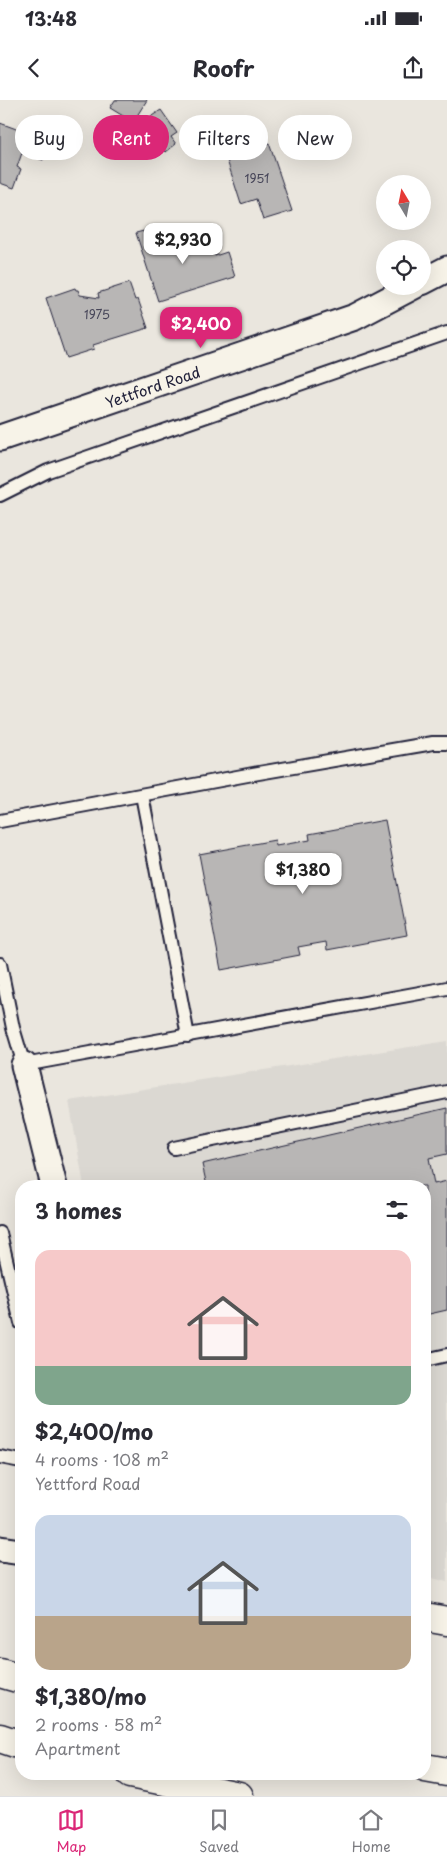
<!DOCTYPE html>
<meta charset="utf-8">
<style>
body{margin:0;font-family:"Playpen Sans",sans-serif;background:#f7f7f7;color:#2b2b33;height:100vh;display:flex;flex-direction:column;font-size:19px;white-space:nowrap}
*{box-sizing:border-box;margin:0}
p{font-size:16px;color:#7c7c81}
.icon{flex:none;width:28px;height:28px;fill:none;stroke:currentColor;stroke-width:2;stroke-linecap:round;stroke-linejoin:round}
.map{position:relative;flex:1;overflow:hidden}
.drawer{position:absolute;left:15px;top:1080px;width:416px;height:600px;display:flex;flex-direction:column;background:#fff;border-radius:20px;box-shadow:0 5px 20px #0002}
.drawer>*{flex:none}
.guide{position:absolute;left:15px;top:15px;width:418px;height:45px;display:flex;gap:10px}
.needle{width:32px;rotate:350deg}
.controls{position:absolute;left:376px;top:75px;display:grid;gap:10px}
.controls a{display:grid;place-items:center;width:55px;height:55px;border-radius:50%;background:#fff;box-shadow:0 5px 20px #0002;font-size:25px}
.price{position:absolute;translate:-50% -42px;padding:0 11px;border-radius:10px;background:#fff;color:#222;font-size:16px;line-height:32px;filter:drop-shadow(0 1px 2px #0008)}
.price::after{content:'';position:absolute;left:50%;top:30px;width:15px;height:11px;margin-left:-8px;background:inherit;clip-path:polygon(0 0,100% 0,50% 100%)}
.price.active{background:#db2777;color:#fff}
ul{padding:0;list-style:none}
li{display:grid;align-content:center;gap:10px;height:265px;padding:0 20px}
li span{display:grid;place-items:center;height:155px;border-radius:15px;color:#555}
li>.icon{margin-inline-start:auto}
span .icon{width:90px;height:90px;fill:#fffc;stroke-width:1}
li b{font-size:21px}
h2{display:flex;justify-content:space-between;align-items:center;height:60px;padding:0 20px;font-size:21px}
.pill{padding:0 18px;border-radius:22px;background:#fff;box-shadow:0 5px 20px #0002;font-size:18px;line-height:45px}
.pill.active{background:#db2777;color:#fff}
.status{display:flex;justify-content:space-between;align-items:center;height:35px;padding:0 25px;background:#fff;direction:ltr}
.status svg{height:14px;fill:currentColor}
header{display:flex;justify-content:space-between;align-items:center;height:65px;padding:0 20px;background:#fff;font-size:22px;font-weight:700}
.tab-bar{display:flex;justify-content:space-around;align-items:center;height:70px;border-top:1px solid #e1e1e2;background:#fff;font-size:14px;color:#7c7c81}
.tab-bar a{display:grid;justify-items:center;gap:2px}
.tab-bar .active{color:#db2777}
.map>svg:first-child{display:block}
.built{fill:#dbd8d2}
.building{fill:#b8b6b5;stroke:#22223b}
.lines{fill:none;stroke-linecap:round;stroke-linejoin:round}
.lane-casing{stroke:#22223b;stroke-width:16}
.street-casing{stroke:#22223b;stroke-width:29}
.secondary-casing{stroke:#22223b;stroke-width:31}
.highway-casing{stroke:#22223b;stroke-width:31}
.lane{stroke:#f7f3e8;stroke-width:12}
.street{stroke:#f7f3e8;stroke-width:25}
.secondary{stroke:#f7f3e8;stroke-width:28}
.highway{stroke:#f7f3e8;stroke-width:28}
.labels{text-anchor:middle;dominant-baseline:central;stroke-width:5;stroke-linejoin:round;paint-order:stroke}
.number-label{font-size:12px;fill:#48475a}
.street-label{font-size:15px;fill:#22223b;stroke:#f7f3e8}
</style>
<div class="status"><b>13:48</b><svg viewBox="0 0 49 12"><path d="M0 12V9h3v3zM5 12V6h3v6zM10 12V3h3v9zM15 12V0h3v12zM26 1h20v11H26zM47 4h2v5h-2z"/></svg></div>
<header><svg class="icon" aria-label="back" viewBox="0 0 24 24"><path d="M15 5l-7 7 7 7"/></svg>Roofr<svg class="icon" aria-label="share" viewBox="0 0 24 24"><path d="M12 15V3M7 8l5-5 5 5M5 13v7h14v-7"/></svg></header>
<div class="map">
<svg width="447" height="1696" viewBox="0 0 447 1696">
<rect width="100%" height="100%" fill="#eae6de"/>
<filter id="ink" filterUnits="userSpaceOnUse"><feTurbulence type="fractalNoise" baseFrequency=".02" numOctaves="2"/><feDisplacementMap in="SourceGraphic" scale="10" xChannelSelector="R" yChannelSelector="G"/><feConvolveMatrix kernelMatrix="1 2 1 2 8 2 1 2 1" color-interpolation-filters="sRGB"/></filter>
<g filter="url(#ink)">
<polygon class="built" points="447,941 447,1482 425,1476 425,1086 84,1086 69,1001"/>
<g class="building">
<polygon points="115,0 147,0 133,22 110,8"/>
<polygon points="161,10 177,33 171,37 176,44 166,52 159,45 154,49 138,25"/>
<polygon points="0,23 19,30 22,23 31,24 27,34 49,42 43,60 22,53 17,67 21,69 14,88 0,83"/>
<polygon points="269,43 292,111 263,120 256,99 241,104 226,57"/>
<polygon points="151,129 156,147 198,134 202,144 210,142 215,156 227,152 235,177 158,201 136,133"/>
<polygon points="129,183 135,200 138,199 148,228 93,245 94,249 66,258 46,198 75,188 76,190 78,190 80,195 99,198 98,193"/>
<polygon points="385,720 407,835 327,850 326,842 298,847 300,855 221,870 199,754 275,740 276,746 310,740 309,734"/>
<polygon points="447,1008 447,1054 429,1058 434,1084 447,1081 447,1210 425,1215 425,1086 207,1086 202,1064"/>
</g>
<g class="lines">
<g class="lane-casing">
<g id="lane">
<polyline points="0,395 48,371 447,233"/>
<polyline points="142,695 188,936"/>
<polyline points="0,721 253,674 433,643 447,643"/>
<polyline points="0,864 13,928 24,965 447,888"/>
<polyline points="174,1048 447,992"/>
<polyline points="0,1133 21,1223"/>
<polyline points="425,1260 447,1255"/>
<polyline points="0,1357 21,1361"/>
</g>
</g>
<g class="street-casing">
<g id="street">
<polyline points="422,182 447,169"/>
<path id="s1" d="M 0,338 L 355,217 L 414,186"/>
<polyline points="24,965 54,1086"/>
<polyline points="0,1449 21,1452"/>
</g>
</g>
<g class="secondary-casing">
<polyline id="secondary" points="425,1517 447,1521"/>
</g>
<g class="highway-casing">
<g id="highway">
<polyline points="0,1573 21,1579"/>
<polyline points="0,1638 21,1645"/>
<polyline points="425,1668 447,1672"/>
<polyline points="130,1674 239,1696"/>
</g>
</g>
<use href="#lane" class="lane"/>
<use href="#street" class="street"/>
<use href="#secondary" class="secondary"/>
<use href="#highway" class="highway"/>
</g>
</g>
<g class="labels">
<g class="number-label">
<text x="257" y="78">1951</text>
<text x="97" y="214">1975</text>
</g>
<g class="street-label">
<text stroke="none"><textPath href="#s1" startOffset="161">Yettford Road</textPath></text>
</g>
</g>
</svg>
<div class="controls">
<a><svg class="needle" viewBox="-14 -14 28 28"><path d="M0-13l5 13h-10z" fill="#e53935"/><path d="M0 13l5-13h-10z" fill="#7c7c81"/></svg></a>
<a><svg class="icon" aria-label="locate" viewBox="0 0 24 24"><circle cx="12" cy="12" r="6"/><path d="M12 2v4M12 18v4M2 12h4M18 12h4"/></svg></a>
</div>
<b class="price" style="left:183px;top:165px">$2,930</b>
<b class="price active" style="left:201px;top:249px">$2,400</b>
<b class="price" style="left:303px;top:795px">$1,380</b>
<div class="guide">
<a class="pill">Buy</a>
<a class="pill active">Rent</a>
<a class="pill">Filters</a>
<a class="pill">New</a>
</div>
<section class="drawer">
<h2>3 homes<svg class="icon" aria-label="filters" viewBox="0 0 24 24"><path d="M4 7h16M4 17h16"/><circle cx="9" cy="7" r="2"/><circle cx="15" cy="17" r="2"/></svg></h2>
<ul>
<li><span style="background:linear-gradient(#f6c9c9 75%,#7fa58c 0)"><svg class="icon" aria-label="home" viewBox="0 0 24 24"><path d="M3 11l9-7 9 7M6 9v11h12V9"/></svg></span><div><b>$2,400/mo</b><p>4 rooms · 108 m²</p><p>Yettford Road</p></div></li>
<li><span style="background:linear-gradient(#c9d6e8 65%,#b9a48a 0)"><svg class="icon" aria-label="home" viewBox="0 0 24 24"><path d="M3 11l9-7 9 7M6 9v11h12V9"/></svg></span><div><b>$1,380/mo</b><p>2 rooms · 58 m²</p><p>Apartment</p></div></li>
</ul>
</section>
</div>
<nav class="tab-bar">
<a class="active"><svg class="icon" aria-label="map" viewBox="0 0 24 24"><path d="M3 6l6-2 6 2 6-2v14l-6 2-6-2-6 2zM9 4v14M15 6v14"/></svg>Map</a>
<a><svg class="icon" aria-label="saved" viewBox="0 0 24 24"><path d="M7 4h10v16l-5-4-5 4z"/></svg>Saved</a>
<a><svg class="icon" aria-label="home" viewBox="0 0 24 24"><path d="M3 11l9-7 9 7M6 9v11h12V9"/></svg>Home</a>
</nav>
